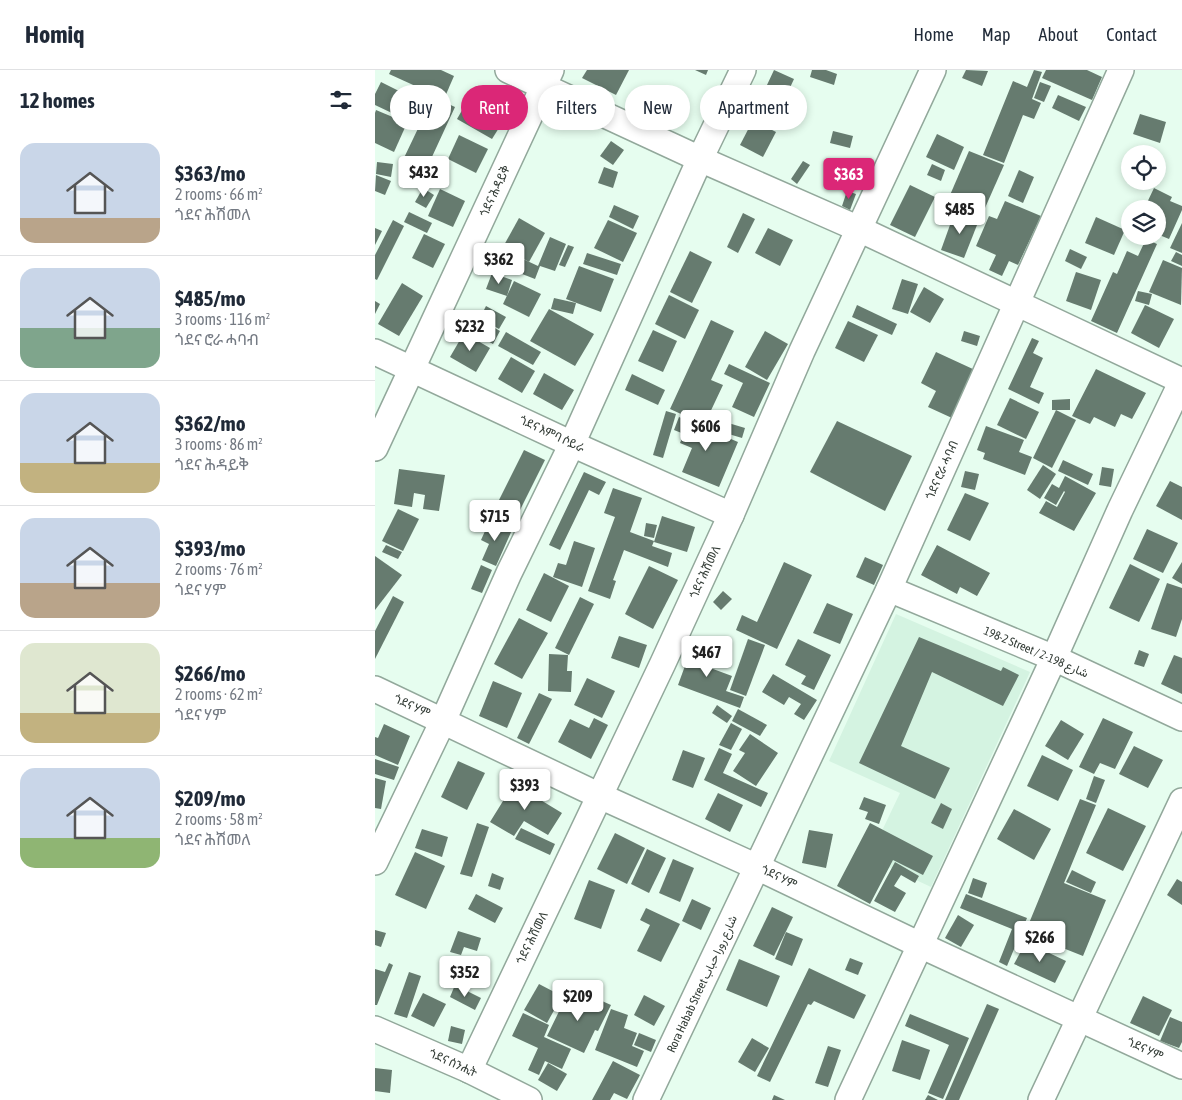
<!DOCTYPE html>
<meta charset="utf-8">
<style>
body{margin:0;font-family:"Asap Condensed",Vazirmatn,"Noto Sans Ethiopic",sans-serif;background:#f2f2f3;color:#1f2937;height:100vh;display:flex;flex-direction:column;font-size:19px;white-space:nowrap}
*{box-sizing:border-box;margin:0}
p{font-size:16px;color:#747a83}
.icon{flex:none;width:28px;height:28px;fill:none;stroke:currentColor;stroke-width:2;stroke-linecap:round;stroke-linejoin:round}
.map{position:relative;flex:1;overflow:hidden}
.drawer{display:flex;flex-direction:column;background:#fff;width:375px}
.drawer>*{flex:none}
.hud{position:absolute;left:15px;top:15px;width:475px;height:45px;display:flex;gap:10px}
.buttons{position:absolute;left:746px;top:75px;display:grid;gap:10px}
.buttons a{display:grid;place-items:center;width:45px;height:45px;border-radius:50%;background:#fff;box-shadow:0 2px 8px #0003;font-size:25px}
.price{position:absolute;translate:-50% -42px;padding:0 11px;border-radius:5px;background:#fff;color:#222;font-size:16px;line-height:32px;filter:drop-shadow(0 1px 2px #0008)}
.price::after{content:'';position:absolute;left:50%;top:30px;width:15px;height:11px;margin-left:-8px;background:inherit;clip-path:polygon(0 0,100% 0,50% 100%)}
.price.selected{background:#db2777;color:#fff}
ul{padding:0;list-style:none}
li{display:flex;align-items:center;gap:15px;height:125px;padding:0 20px}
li+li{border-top:1px solid #e0e1e3}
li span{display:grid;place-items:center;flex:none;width:140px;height:100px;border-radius:15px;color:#555}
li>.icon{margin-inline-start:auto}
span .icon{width:60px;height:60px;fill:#fffc;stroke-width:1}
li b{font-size:21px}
h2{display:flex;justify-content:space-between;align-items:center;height:60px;padding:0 20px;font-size:21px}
.tag{padding:0 18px;border-radius:22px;background:#fff;box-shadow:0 2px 8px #0003;font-size:18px;line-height:45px}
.tag.selected{background:#db2777;color:#fff}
header{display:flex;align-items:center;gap:30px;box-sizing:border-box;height:70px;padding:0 25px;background:#fff;border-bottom:1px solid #e0e1e3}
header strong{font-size:24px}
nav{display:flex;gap:28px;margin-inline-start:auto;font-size:18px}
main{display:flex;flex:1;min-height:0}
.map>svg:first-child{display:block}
.built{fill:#d4f3e1}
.building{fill:#667b6f}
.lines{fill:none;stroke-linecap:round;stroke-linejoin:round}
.minor-casing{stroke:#92a89b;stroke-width:28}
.minor{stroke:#fff;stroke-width:25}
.labels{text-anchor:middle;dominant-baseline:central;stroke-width:5;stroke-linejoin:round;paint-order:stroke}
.street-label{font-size:12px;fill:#323b35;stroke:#fff}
</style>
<header>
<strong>Homiq</strong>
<nav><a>Home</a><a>Map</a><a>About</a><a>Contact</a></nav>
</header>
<main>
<section class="drawer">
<h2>12 homes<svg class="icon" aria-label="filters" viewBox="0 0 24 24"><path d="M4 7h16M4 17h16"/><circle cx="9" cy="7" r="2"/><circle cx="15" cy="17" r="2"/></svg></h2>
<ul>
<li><span style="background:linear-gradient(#c9d6e8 75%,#b9a48a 0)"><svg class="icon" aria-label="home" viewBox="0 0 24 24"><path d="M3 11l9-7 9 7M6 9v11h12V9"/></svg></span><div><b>$363/mo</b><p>2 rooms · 66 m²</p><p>ጎደና ሕሽመለ</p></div></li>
<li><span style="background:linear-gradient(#c9d6e8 60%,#7fa58c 0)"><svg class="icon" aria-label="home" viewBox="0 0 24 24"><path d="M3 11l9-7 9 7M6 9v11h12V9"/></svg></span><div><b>$485/mo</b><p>3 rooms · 116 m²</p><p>ጎደና ሮራ ሓባብ</p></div></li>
<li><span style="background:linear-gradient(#c9d6e8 70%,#c2b280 0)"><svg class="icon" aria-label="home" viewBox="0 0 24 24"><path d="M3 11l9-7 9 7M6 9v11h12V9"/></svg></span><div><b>$362/mo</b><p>3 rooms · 86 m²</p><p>ጎደና ሕዳይቅ</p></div></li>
<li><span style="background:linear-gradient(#c9d6e8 65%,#b9a48a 0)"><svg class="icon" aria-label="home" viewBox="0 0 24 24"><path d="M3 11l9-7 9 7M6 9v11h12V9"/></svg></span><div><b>$393/mo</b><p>2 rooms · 76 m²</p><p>ጎደና ሃም</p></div></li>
<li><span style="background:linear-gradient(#dfe7d0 70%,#c2b280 0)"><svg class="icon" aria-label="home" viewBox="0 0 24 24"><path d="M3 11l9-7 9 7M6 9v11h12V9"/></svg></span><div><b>$266/mo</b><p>2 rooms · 62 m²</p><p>ጎደና ሃም</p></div></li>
<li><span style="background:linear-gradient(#c9d6e8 70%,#8fb573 0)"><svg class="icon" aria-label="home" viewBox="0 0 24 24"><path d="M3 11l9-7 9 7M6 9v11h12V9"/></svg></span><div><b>$209/mo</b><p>2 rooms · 58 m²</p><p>ጎደና ሕሽመለ</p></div></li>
</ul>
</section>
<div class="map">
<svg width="807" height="1030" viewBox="0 0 807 1030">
<rect width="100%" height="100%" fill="#e6fdef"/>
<polygon class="built" points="521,544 655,602 556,817 494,788 525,723 454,691"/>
<g class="building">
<polygon points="16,0 66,0 79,6 69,29 14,4"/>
<polygon points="212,0 254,0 241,25 207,8"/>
<polygon points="320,0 333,0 331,5"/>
<polygon points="399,0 419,9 412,24 392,15"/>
<polygon points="437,0 451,0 462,4 459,15 435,7"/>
<polygon points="591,0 613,1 607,16 587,8"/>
<polygon points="659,0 667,2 657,29 666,33 659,49 648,45 629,93 608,85 638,11 652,17"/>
<polygon points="671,0 712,0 727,7 717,30 667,8"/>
<polygon points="6,12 32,25 26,36 33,39 38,29 62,40 67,31 80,37 50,102 27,92 49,46 35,40 42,44 38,53 0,35 0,24"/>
<polygon points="665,12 676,16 669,32 659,28"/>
<polygon points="101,16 137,37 117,69 82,49"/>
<polygon points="683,25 711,37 704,51 677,38"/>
<polygon points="1,40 32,53 19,82 0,73 0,43"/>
<polygon points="765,44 791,52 785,73 758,64"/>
<polygon points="378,50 401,62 388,87 365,75"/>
<polygon points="458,61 478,66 475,78 455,73"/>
<polygon points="562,64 589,77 579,100 551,87"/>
<polygon points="84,65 113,79 101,103 73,89"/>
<polygon points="236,71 249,80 238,95 225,86"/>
<polygon points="594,81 629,95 606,147 572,132"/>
<polygon points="428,91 435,95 422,114 416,109"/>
<polygon points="2,92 18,94 16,107 1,104"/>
<polygon points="557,94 570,100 566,111 552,105"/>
<polygon points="229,97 243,102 238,118 223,113"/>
<polygon points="644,100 659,107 648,133 633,126"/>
<polygon points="1,105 16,111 10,125 0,121"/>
<polygon points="535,115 560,127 540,167 515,155"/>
<polygon points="48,118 59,125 51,138 40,132"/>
<polygon points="779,118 797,127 795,131 807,136 807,140 794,169 782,164 782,139 769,139"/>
<polygon points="65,119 90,131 78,157 53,146"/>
<polygon points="472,121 481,124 475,140 467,136"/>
<polygon points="630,131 666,146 643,195 634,191 627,206 614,200 621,185 601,176 614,146 622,149"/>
<polygon points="239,135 264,146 258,159 234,147"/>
<polygon points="580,141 604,150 589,188 566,180"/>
<polygon points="34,142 57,153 52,163 29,152"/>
<polygon points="368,143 380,149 363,183 352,177"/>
<polygon points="721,147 750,160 739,185 710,173"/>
<polygon points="144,148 170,163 154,192 128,177"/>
<polygon points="18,150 29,156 2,210 0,209 0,185"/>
<polygon points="233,150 262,163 248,192 219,178"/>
<polygon points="807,153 807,183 795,178"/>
<polygon points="0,158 7,161 0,175"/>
<polygon points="393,158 418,170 405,196 380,183"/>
<polygon points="49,164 70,174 58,198 37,188"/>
<polygon points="175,167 191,174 180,201 165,196 160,209 142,202 148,189 163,196"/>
<polygon points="771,169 782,174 742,263 716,251 738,202 742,204 752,181 763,186"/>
<polygon points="193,175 199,177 190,197 184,195"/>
<polygon points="695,179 712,187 706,199 690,191"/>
<polygon points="315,181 337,192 317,233 295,222"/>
<polygon points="801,182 807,185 807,196 796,191"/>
<polygon points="212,183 246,194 242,205 208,194"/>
<polygon points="788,190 807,198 806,235 774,222"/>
<polygon points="204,196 239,209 226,242 191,229"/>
<polygon points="701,202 726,210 716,240 691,231"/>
<polygon points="117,203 137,210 132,226 111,219"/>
<polygon points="527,209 543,214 533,244 517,239"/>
<polygon points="139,211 166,224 154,247 128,234"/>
<polygon points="27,213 48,226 24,266 3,254"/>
<polygon points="549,217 569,229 555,253 535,242"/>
<polygon points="763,221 777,224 774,235 760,231"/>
<polygon points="294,225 324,240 310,269 280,254"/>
<polygon points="179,228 201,233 198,244 176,239"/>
<polygon points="0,231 5,234 0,244"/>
<polygon points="482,235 522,254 517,265 477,247"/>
<polygon points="770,235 799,249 784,278 756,263"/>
<polygon points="111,236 131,247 124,259 105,248"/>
<polygon points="174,239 219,264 200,296 155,271"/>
<polygon points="99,246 125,261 118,274 91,259"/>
<polygon points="336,250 359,261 336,310 348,315 331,351 308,340 306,344 295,339"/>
<polygon points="473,251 503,265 489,292 460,278"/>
<polygon points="278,260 302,271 288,302 263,291"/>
<polygon points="390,261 413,274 392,310 370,297"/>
<polygon points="589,261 605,266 602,276 586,271"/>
<polygon points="131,262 166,282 158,295 123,276"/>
<polygon points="89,263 115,278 101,302 75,287"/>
<polygon points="657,268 664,271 658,283 668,288 655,317 669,323 664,334 633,319"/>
<polygon points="561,282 600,300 577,348 553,337 561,321 546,313"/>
<polygon points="136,287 160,301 147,323 123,309"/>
<polygon points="354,294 395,313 379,347 357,337 368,313 349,304"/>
<polygon points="721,299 771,323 757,349 746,344 740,357 719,347 715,354 697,346"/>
<polygon points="169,303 199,320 187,340 158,324"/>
<polygon points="257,304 290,320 283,335 250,320"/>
<polygon points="635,328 664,342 651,369 622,355"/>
<polygon points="695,329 695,340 677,340 677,330"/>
<polygon points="681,340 701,350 677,398 658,388"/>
<polygon points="291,341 301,344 288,388 278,385"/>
<polygon points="304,347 363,372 344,417 307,402 317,378 305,373 309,364 299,360"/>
<polygon points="462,351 537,386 510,441 435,402"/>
<polygon points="350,352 370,358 367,368 347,362"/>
<polygon points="611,356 649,370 644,382 657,387 650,405 608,389 610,383 602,380"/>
<polygon points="149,380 170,390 136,458 115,448"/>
<polygon points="688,390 718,404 713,415 683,401"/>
<polygon points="668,395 681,404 665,429 652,420"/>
<polygon points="727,397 739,399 736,417 724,415"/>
<polygon points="24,399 70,405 64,441 48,439 50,425 39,423 37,437 19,434"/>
<polygon points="590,401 604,404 600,420 586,417"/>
<polygon points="209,402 231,412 224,425 214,420 185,480 174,475"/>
<polygon points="690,406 721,423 699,461 664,443 671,431 682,437 690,422 689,421 681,435 669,428 677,414 684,418"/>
<polygon points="795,411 807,417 807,450 781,436"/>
<polygon points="238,418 267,428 255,462 279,471 277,476 297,483 293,497 249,480 238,510 241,511 235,529 213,521 240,447 229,443"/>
<polygon points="590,423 614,433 595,471 572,460"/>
<polygon points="23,439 44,449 28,481 7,471"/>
<polygon points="287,446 320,457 312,482 279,472"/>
<polygon points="115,450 137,460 121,496 107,490 114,474 106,470"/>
<polygon points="271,453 282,455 279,468 269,466"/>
<polygon points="772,459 803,473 788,503 758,489"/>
<polygon points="199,471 220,478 207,517 178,507 183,493 191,495"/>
<polygon points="11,475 27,482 23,489 7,482"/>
<polygon points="562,475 615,503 602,526 585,517 582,524 546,505"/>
<polygon points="0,486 27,505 0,540"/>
<polygon points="490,487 508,495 499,515 481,507"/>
<polygon points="409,492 437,505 402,579 361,560 367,545 382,552"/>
<polygon points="807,492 807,514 797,508"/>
<polygon points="755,494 785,509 764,552 734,538"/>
<polygon points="106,495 117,500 107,523 96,519"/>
<polygon points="274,496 303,510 278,559 250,544"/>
<polygon points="169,503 194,516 176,552 151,540"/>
<polygon points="792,513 807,518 807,549 801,567 776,559"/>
<polygon points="348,521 357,529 346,540 338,532"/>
<polygon points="18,526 29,532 0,589 0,561"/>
<polygon points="205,527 219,534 194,585 180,578"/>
<polygon points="452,533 478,544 465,574 438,563"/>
<polygon points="144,548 173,563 147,609 119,594"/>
<polygon points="244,566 272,575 264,598 236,588"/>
<polygon points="544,567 626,601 628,597 644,605 628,636 557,602 526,676 575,698 560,729 484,693"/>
<polygon points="373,569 390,575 371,626 355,620"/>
<polygon points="423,569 456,585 439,620 426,614 431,606 410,595"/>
<polygon points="318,574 336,581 330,596 357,606 351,621 369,627 365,638 303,615"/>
<polygon points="764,580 774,584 769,597 759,594"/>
<polygon points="174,584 193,585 192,601 197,601 196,622 173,621"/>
<polygon points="799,585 807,588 807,624 786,614"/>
<polygon points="398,604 442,630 429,650 419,644 426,634 414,627 409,635 387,622"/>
<polygon points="212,608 240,621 227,648 199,635"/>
<polygon points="118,611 147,623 132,658 104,646"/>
<polygon points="164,623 177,629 154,674 142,668"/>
<polygon points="342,635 357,646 352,653 337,643"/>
<polygon points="363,639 392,655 385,666 357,651"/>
<polygon points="219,648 233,655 216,689 183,672 195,649 214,658"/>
<polygon points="728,648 758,662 740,699 725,693 719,704 704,697"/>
<polygon points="686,650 709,664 693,690 670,676"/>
<polygon points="356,653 367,659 356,680 344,675"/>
<polygon points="9,654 35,666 23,695 0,685 0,667 3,668"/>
<polygon points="375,664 403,683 381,716 358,701 370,683 364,680"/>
<polygon points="759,676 788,690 773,718 744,704"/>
<polygon points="344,678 357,684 348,703 393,723 386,737 329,710"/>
<polygon points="308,680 330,688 318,718 297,710"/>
<polygon points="667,685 698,700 683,731 652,716"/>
<polygon points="0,689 24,697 19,710 0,704"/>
<polygon points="83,691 110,703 92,740 66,727"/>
<polygon points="719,706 730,710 721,733 711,729"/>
<polygon points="0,708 11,711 6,739 0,738"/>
<polygon points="141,710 162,722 159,726 187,743 173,765 149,751 139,766 115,752"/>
<polygon points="343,723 368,735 355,762 330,749"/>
<polygon points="489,727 511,735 504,754 490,749 493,742 484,739"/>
<polygon points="705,729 721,735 689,813 731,830 708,886 650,863"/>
<polygon points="566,733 577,739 568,759 556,753"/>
<polygon points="733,738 771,756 748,801 711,783"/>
<polygon points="639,739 676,759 659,790 622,769"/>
<polygon points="102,753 114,757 97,807 85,804"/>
<polygon points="495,753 558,786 548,805 518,790 495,834 462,816"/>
<polygon points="146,758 180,774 175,785 140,769"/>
<polygon points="47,759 73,767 67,787 40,778"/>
<polygon points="434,760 458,764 451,798 427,793"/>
<polygon points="240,763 270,778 252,814 222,799"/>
<polygon points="272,779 291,788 274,823 256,814"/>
<polygon points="40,782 70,796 51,839 20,825"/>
<polygon points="298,789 319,798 305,832 284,823"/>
<polygon points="520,792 544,806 540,813 526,805 519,816 531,823 520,842 499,831"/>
<polygon points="697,800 721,812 716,823 691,812"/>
<polygon points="117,803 129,808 125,820 113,816"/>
<polygon points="598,808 612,813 607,828 593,823"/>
<polygon points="802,809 807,812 807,835 792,825"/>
<polygon points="214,810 240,820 226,859 199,849"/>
<polygon points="101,824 128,838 120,853 93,839"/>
<polygon points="591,824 652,848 632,896 624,892 637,859 585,838"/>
<polygon points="317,829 336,838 326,860 307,851"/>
<polygon points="397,837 418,847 399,886 378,876"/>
<polygon points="271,838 305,854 286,892 262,881 275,855 265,850"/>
<polygon points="583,845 599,855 586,877 570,868"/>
<polygon points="0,860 11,863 6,877 0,875"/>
<polygon points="83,861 106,868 102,881 89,877 86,885 75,882"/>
<polygon points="411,862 428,869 417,896 400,889"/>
<polygon points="651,872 691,891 680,913 639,894"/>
<polygon points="475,888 488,893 483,905 470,900"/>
<polygon points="364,889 405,906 392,937 351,920"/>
<polygon points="14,893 18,895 2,935 0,935 0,899 10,902"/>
<polygon points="434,898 491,925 479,949 439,931 436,935 433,934 395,1012 382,1006"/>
<polygon points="34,902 46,906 32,948 19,944"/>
<polygon points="164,914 187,926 172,953 149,940"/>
<polygon points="80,915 106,928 100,940 75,927"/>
<polygon points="194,921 225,936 227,931 236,935 223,961 220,960 209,983 172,966"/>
<polygon points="48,923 71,934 59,957 36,946"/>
<polygon points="269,925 290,936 279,956 259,945"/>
<polygon points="768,926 797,940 784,966 755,953"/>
<polygon points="612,934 624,939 584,1030 570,1030"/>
<polygon points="236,939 253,945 249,958 262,963 257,976 269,981 262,997 220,980"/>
<polygon points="148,943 174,955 169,967 196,979 187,999 170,991 164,1005 153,1000 163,978 137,966"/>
<polygon points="535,944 594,968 568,1029 553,1023 574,975 530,956"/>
<polygon points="795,947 807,952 807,972 804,978 785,971"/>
<polygon points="76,956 90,960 87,974 73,971"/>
<polygon points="264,963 281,970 276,982 259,975"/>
<polygon points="377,968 394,978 380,1002 363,992"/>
<polygon points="527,970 555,980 545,1010 517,1001"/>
<polygon points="453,976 466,980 453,1017 440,1013"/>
<polygon points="238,991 265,1005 252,1029 239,1023 235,1030 217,1030"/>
<polygon points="173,993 192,1004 182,1021 163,1010"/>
<polygon points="0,998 17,1000 15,1023 0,1021"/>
<polygon points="399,1025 410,1030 397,1030"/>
<polygon points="553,1025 563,1030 550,1030"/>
</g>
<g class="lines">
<g class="minor-casing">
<g id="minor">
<polyline points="133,0 325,89 484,159 807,311"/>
<polyline points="0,282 197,374 356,445"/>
<polyline points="0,378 176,0"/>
<polyline points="514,519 679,588 807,648"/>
<polyline points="0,619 225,726 382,797 545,875 807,996"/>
<polyline points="0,792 68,651 134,503 197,374 325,89 368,0"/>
<polyline points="0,959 94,1000 154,1030"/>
<polyline points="94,1000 288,593 356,445 427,281 558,0"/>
<polyline points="271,1030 514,519 746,0"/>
<polyline points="473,1030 679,588 745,440 807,311"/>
<polyline points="666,1030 807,731"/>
</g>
</g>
<use href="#minor" class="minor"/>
</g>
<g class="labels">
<g class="street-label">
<text transform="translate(120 121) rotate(-65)">ጎደና ሕዳይቅ</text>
<text transform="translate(177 364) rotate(25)">ጎደና እምባ ሶይራ</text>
<text transform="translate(567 400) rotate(-66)">ጎደና ሮራ ሓባብ</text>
<text transform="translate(330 502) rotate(-65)">ጎደና ሕሽመለ</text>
<text transform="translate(661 582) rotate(23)">198-2 Street / شارع 198-2</text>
<text transform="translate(37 636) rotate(25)">ጎደና ሃም</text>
<text transform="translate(404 807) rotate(26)">ጎደና ሃም</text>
<text transform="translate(157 868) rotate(-64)">ጎደና ሕሽመለ</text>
<text transform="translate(327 914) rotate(-65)">Rora Habab Street شارع رورا حباب</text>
<text transform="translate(770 979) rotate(25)">ጎደና ሃም</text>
<text transform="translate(78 993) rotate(24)">ጎደና ሰንሒት</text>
</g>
</g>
</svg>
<div class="buttons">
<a><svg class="icon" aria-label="locate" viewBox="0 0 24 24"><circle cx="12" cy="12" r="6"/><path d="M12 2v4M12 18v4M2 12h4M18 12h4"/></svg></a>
<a><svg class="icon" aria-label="layers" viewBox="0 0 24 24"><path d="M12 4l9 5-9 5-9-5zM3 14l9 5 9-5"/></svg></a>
</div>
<b class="price" style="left:49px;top:128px">$432</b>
<b class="price selected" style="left:474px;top:130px">$363</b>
<b class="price" style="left:585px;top:165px">$485</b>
<b class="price" style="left:124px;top:215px">$362</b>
<b class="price" style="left:95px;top:282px">$232</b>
<b class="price" style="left:331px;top:382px">$606</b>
<b class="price" style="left:120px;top:472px">$715</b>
<b class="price" style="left:332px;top:608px">$467</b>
<b class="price" style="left:150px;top:741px">$393</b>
<b class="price" style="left:665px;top:893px">$266</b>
<b class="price" style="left:90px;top:928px">$352</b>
<b class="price" style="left:203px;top:952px">$209</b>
<div class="hud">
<a class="tag">Buy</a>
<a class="tag selected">Rent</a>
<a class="tag">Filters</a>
<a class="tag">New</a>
<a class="tag">Apartment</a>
</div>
</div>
</main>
